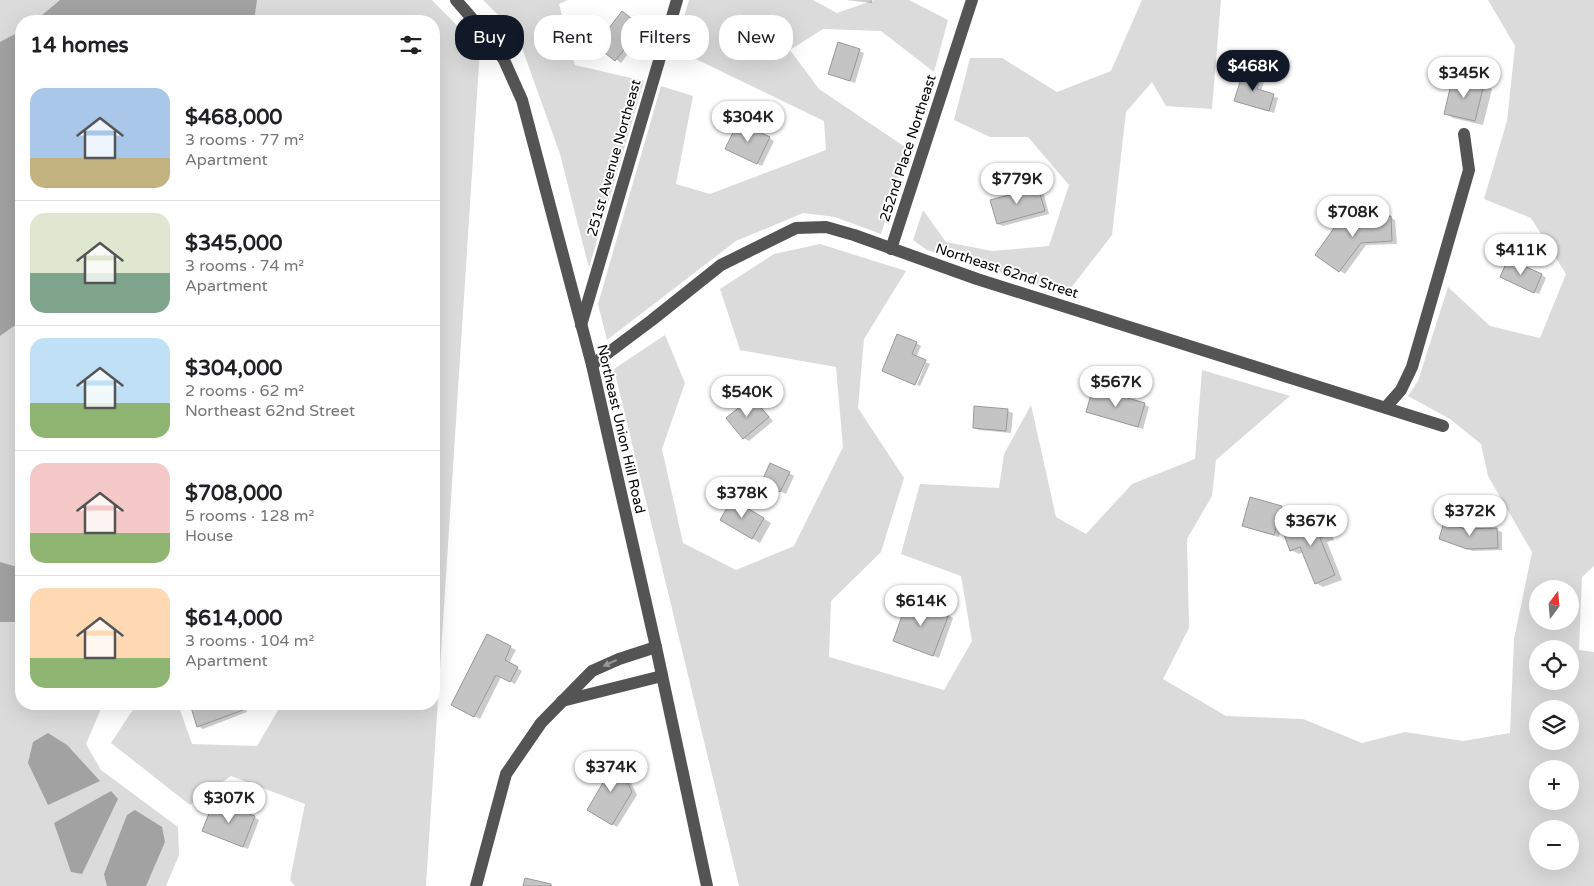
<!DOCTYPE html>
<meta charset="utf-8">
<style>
body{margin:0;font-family:"Varela Round",sans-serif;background:#f6f6f6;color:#202124;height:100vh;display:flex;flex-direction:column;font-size:19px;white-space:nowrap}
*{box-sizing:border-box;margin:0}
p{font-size:16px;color:#757577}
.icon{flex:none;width:28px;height:28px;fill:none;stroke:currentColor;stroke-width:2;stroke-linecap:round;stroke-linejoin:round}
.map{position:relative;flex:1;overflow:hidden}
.drawer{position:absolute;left:15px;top:15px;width:425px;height:695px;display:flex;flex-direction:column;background:#fff;border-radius:20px;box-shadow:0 5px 20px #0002}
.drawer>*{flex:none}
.guide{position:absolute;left:455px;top:15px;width:475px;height:45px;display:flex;gap:10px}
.needle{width:32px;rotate:16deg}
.fabs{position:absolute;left:1529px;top:580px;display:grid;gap:10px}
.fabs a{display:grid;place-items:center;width:50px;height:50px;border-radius:50%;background:#fff;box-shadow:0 5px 20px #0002;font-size:25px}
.price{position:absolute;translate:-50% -42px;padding:0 11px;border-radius:18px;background:#fff;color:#222;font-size:16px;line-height:32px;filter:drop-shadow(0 1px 2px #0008)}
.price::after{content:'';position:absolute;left:50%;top:30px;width:15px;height:11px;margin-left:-8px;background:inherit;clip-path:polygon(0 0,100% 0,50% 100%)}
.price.selected{background:#111827;color:#fff}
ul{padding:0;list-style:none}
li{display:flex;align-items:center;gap:15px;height:125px;padding:0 15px}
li+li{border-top:1px solid #e0e0e0}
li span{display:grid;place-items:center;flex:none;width:140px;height:100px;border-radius:15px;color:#555}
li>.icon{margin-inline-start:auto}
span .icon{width:60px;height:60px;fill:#fffc;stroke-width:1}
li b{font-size:21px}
h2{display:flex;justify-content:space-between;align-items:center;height:60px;padding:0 15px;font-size:21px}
.pill{padding:0 18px;border-radius:20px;background:#fff;box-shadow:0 5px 20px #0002;font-size:18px;line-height:45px}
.pill.selected{background:#111827;color:#fff}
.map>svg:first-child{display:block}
.green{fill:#dbdbdb;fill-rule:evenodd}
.water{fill:#a2a2a2}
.shadow{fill:#0003}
.building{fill:#c4c4c4;stroke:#989898}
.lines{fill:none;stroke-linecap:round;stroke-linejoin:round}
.minor{stroke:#545454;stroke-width:12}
.oneway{fill:#989898}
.labels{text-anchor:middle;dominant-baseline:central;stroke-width:4;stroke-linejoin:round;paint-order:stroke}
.street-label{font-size:14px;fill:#000;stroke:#fff}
</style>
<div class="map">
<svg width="1594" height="886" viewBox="0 0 1594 886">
<rect width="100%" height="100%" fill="#fff"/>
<g class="green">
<polygon points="0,0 432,0 480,49 426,886 295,886 290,880 305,804 231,776 190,805 111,743 132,711 147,704 178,704 192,744 257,746 280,707 279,704 434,704 434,21 21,21 21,704 103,704 86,744 101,770 178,827 179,855 166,886 0,886"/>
<polygon points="483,0 568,0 559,4 575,65 644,81 589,268 560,154 517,34"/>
<polygon points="689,0 813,0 837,13 874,0 909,0 948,20 934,72 881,31 823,29 790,50 819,89 908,149 881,234 835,217 803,213 736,241 607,340 598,304 661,86 693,96 676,184 710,194 826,150 824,121 675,49"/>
<polygon points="1142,0 1221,0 1212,109 1166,106 1152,82 1126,112 1112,235 1067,293 927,250 913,240 923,210 946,242 992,251 1049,246 1069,185 1028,137 990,137 954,120 970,58 1002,58 1057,92 1111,71"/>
<path d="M 1488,0 L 1594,0 L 1594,566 L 1582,577 L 1579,650 L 1594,652 L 1594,886 L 739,886 L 614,369 L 665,335 L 685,383 L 662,449 L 683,543 L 736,570 L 794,546 L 843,447 L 836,367 L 740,350 L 720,289 L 774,254 L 820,244 L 906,271 L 864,339 L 858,408 L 904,478 L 881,552 L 831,601 L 829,657 L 944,690 L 972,641 L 961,576 L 901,554 L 920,484 L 999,488 L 1004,454 L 1031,405 L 1056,517 L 1086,534 L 1132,484 L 1195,459 L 1202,370 L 1290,396 L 1216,460 L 1212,496 L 1187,539 L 1189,628 L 1163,679 L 1226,716 L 1303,719 L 1362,743 L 1405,732 L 1463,741 L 1510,733 L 1514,639 L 1532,552 L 1488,476 L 1481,444 L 1450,419 L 1408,396 L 1418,381 L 1448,287 L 1490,326 L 1540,338 L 1566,274 L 1531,218 L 1484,199 L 1507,121 L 1515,46 ZM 1538,589 L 1570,589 L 1570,621 L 1538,621 ZM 1538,649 L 1570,649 L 1570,681 L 1538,681 ZM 1538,709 L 1570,709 L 1570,741 L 1538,741 ZM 1538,769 L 1570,769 L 1570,801 L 1538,801 ZM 1538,829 L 1570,829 L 1570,861 L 1538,861 Z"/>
</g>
<g class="water">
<polygon points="60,0 257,0 254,21 35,21"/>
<polygon points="21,31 21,321 0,336 0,42"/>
<polygon points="0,562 21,568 21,622 0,622"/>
<polygon points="48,733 67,745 100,781 48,805 28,763 33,742"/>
<polygon points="111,791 118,799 82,874 71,872 54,823"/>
<polygon points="135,810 162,827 165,842 146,886 107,886 104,874 127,815"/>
</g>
<g class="shadow">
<polygon points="846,0 872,0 872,3"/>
<polygon points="627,15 646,30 621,63 583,35 610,29"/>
<polygon points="839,44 864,53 855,83 829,73"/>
<polygon points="1260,76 1265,78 1261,92 1278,98 1274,113 1240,103"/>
<polygon points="1454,77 1484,85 1492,89 1483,125 1453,118 1445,113"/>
<polygon points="769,138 774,141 762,166 731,151"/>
<polygon points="1038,188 1043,191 1049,214 1003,226 998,224"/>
<polygon points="1390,217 1395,220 1397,244 1366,245 1345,274 1316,254"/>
<polygon points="1542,275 1546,278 1539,294 1506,280"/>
<polygon points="916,343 921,346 916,358 888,373"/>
<polygon points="926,362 930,364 920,386 917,385"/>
<polygon points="752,399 757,402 773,421 749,441 744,438"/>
<polygon points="1144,404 1149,407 1143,429 1087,412"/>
<polygon points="976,408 1008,411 1013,413 1011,433 979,430 974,427"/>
<polygon points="789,473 794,476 786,494 767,485"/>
<polygon points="733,500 771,523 760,543 721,520"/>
<polygon points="1281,507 1286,510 1279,537 1248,528"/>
<polygon points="1319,516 1327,521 1334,540 1327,542 1342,580 1323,587 1316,583 1303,552 1299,554 1291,550"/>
<polygon points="1465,530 1497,530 1502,532 1502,550 1473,551 1440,539"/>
<polygon points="948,615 953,618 939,658 899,643"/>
<polygon points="488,636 516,650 509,663 522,671 515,684 501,677 480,719 457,708"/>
<polygon points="192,704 244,704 247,712 203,729 198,726"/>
<polygon points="616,758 621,761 637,795 617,827 588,810 605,781"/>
<polygon points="254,817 259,820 248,849 204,831"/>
</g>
<g class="building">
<polygon points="622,11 642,27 615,61 582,35 592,22 609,28"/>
<polygon points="838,42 860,49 850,81 828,74"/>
<polygon points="1244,69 1261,74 1257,89 1274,94 1269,111 1234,101"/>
<polygon points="1453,76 1484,84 1475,121 1444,114"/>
<polygon points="738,122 770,137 757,164 725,149"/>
<polygon points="1038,187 1045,211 997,224 990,200"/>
<polygon points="1391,216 1392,241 1361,243 1339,272 1315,255 1341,218"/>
<polygon points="1508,259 1542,274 1534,293 1500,277"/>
<polygon points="897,334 917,342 912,354 926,360 915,385 882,371"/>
<polygon points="1093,388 1145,403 1138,427 1086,412"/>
<polygon points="752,397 769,417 743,439 726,418"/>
<polygon points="974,406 1008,409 1006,431 973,428"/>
<polygon points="770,463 790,472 780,492 761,483"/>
<polygon points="1250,497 1282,506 1274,535 1242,526"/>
<polygon points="732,499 764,518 752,539 720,520"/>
<polygon points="1319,515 1327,535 1320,538 1335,575 1315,584 1300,547 1290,551 1282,529"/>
<polygon points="1444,522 1465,529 1497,528 1498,548 1467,549 1439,539"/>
<polygon points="908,599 949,614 933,656 893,641"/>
<polygon points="487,634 511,646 505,660 518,667 510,682 496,675 474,717 451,705"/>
<polygon points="190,704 241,704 243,710 197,727"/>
<polygon points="616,757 632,792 612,825 587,810 604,781 601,764"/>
<polygon points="214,801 255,816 243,847 202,831"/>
<polygon points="525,878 551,884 551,886 523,886"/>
</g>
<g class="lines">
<g class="minor">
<polyline points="456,0 482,30 504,60 522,100 592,365 656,647 707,886"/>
<polyline points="891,249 972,0"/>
<polyline points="581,325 677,0"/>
<polyline points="592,365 652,320 721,265 796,228 826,227 854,235 977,279 1443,426"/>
<polyline points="1386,407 1401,390 1412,367 1469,170 1464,134"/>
<polyline points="562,701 662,676"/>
<polyline points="476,886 506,774 541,723 592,671 619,659 656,647"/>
</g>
</g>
<defs><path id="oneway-solid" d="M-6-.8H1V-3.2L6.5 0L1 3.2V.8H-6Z" transform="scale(1.25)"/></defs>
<use class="oneway" href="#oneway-solid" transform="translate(610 663) rotate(155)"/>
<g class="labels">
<g class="street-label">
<text transform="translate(908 148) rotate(-72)">252nd Place Northeast</text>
<text transform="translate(614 158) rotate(-74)">251st Avenue Northeast</text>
<text transform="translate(1007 271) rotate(18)">Northeast 62nd Street</text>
<text transform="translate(621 429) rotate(77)">Northeast Union Hill Road</text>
</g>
</g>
</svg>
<div class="fabs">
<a><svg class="needle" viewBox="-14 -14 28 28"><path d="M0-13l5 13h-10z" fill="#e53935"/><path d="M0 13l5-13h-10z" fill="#757577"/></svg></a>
<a><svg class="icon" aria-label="locate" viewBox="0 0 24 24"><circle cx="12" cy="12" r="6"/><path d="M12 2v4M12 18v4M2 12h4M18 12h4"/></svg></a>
<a><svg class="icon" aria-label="layers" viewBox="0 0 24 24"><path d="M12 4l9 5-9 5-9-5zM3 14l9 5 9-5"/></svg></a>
<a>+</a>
<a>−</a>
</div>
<b class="price selected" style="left:1253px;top:92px">$468K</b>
<b class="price" style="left:1464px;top:99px">$345K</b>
<b class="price" style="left:748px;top:143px">$304K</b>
<b class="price" style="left:1017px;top:205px">$779K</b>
<b class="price" style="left:1353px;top:238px">$708K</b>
<b class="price" style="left:1521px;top:276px">$411K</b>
<b class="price" style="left:1116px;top:408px">$567K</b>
<b class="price" style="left:747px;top:418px">$540K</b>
<b class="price" style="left:742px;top:519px">$378K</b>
<b class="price" style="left:1470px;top:537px">$372K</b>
<b class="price" style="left:1311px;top:547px">$367K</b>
<b class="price" style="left:921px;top:627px">$614K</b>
<b class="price" style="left:611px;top:793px">$374K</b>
<b class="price" style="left:229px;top:824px">$307K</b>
<div class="guide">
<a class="pill selected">Buy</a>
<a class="pill">Rent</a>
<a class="pill">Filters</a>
<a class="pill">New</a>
</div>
<section class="drawer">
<h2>14 homes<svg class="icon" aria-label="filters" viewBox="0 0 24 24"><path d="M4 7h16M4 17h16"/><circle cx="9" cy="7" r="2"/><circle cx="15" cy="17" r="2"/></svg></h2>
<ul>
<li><span style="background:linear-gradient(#a9c7e8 70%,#c2b280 0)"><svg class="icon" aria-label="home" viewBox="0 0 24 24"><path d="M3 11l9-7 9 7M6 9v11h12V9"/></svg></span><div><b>$468,000</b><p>3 rooms · 77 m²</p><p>Apartment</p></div></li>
<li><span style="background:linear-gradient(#dfe7d0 60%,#7fa58c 0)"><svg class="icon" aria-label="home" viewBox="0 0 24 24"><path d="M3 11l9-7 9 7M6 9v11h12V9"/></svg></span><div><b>$345,000</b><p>3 rooms · 74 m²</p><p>Apartment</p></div></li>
<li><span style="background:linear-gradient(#bfe0f5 65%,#8fb573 0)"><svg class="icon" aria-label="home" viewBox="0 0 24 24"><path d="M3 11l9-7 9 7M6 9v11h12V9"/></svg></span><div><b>$304,000</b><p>2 rooms · 62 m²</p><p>Northeast 62nd Street</p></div></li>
<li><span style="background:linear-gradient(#f6c9c9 70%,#8fb573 0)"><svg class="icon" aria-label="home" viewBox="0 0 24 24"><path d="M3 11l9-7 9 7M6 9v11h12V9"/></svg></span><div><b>$708,000</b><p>5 rooms · 128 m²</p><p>House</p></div></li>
<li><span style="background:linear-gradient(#ffd9b3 70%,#8fb573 0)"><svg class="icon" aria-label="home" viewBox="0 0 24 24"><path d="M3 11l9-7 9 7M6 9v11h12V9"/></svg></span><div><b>$614,000</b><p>3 rooms · 104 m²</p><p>Apartment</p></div></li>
</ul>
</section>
</div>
